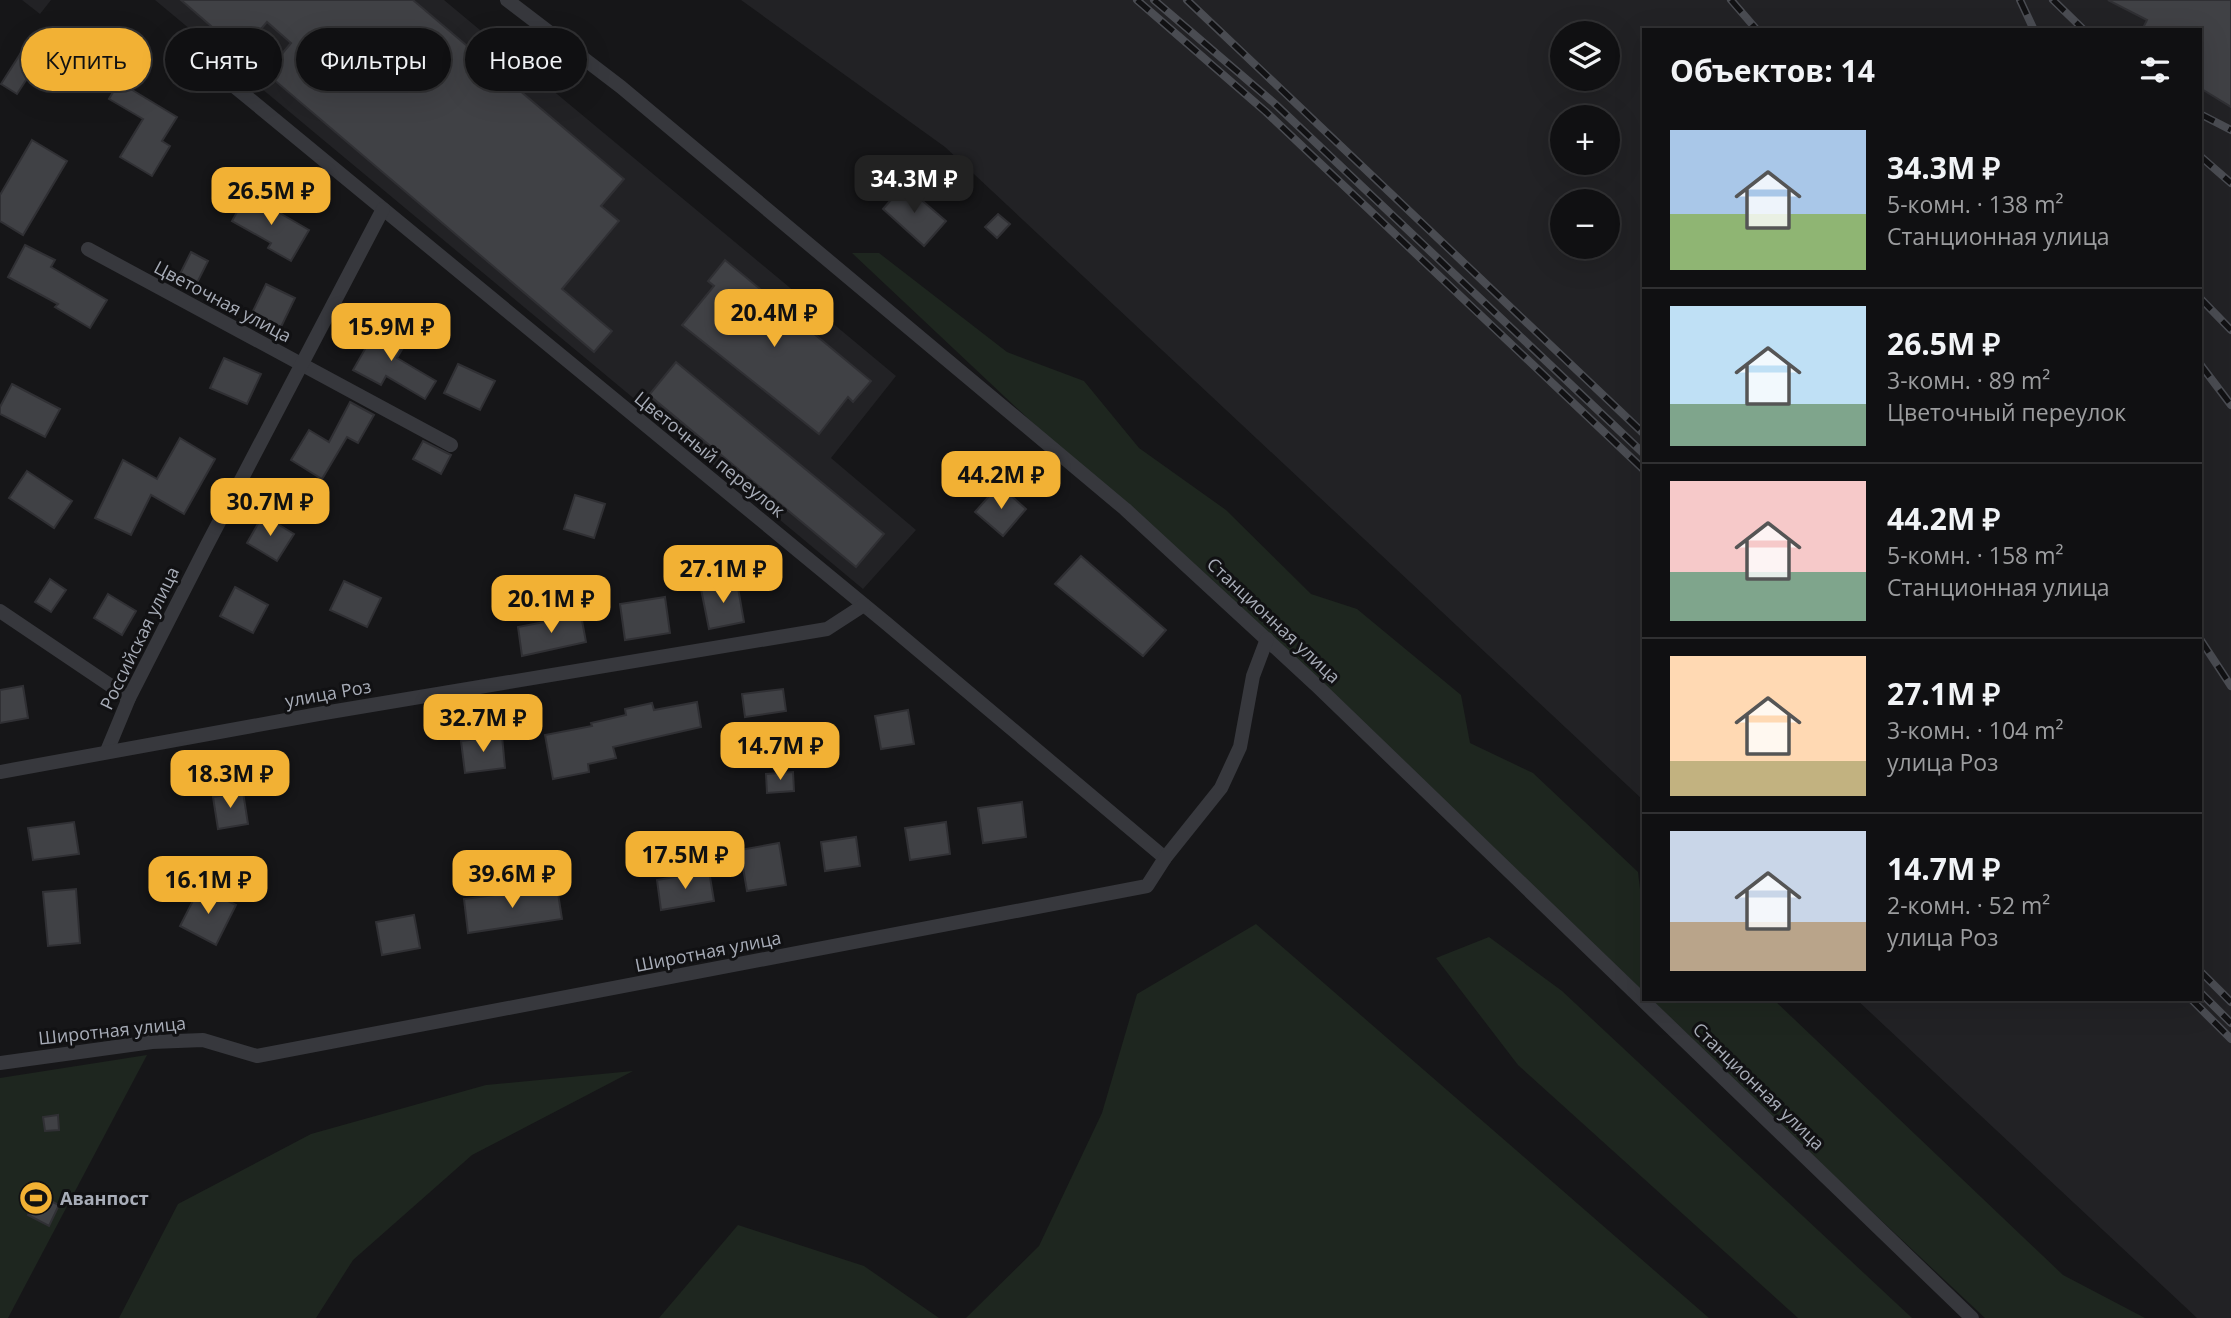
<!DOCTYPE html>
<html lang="ru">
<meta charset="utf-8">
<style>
body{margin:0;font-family:"Open Sans",sans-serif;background:#19191b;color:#f1f3f6;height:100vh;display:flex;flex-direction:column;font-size:26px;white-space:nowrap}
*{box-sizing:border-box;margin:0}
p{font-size:23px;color:#9c9d9f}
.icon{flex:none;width:38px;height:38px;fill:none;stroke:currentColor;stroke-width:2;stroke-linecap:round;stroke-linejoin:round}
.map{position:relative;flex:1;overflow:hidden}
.panel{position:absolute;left:1642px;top:28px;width:560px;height:973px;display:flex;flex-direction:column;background:#101012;border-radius:0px;box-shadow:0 7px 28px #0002,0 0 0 2px #303032}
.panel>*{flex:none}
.banner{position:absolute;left:21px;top:28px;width:665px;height:63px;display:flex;gap:14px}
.controls{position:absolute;left:1550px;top:21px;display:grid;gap:14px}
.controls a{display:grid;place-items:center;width:70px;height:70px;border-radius:50%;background:#101012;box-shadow:0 7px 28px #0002,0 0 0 2px #303032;font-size:35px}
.price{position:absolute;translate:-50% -60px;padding:0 16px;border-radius:14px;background:#f2b134;color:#111;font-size:23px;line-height:46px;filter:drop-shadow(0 2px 4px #0008)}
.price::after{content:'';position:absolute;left:50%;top:42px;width:21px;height:16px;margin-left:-10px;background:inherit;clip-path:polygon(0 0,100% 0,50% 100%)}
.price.on{background:#222;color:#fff}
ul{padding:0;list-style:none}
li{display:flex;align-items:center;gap:21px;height:175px;padding:0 28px}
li+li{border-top:2px solid #303032}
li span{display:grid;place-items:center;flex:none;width:196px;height:140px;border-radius:0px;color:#555}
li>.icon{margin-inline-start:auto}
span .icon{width:84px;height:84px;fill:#fffc;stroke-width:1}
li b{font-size:30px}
h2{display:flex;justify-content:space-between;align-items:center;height:84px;padding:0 28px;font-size:30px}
.chip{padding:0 24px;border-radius:32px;background:#101012;box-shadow:0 7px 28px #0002,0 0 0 2px #303032;font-size:24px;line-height:63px}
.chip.on{background:#f2b134;color:#111}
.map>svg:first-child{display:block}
.built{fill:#222225;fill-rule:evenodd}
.green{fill:#1e261f}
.building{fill:#404145;stroke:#303034;stroke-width:2}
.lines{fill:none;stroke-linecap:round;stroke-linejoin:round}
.minor{stroke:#37383d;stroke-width:14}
.rail-casing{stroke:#4a4c52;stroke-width:8}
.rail{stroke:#111113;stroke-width:5;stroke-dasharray:16;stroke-linecap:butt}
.labels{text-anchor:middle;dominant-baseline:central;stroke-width:6;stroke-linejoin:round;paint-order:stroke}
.street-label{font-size:18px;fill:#a8adb8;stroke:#111113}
.poi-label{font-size:18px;font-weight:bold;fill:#a8adb8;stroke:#111113;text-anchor:start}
</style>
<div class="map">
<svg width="2231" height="1318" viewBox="0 0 2231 1318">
<rect width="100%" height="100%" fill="#161618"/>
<g class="built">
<polygon points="22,0 51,0 40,14"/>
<polygon points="155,0 444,0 896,376 831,458 916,530 863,589"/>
<path d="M 741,0 L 2231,0 L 2231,1318 L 2197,1318 L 1856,999 L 2200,999 L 2200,30 L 1643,30 L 1643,800 L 945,147 ZM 1563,33 L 1608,33 L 1608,79 L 1563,79 ZM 1563,117 L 1608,117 L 1608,163 L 1563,163 ZM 1563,201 L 1608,201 L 1608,247 L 1563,247 Z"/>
</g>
<g class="green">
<polygon points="852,253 879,253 1007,352 1084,381 1139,448 1226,510 1311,594 1357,609 1461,695 1470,743 1533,773 1638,872 1643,915 1643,997"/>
<polygon points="1256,924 1709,1318 966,1318 1039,1246 1102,1113 1137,994"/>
<polygon points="1489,937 1562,991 1912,1318 1798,1318 1518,1065 1436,958"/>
<polygon points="1646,999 1773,999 2063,1275 2145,1318 1985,1318"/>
<polygon points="147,1055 8,1318 0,1318 0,1078"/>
<polygon points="633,1071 472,1155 353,1260 316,1318 119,1318 178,1204 311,1134 486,1085"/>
<polygon points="738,1225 864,1266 939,1318 659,1318"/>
</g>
<g class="building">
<polygon points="181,0 413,0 624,179 601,206 619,221 562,289 612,331 594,352 266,73 291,43 267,22 241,52"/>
<polygon points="2108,0 2231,0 2231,107 2200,88 2200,30 2142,30 2147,20"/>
<polygon points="26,45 56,64 46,80 32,71 17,94 1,84"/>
<polygon points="119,82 177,117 162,141 170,146 152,176 120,157 143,119 109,99"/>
<polygon points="32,140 67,161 23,235 0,221 0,195"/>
<polygon points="904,185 946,221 924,246 883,209"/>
<polygon points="247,194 309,230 291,261 268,248 271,243 232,221"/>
<polygon points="998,214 1010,224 997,238 985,227"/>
<polygon points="25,245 55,260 51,267 107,300 90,328 55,307 58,304 8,277"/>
<polygon points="191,252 208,261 196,285 179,276"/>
<polygon points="725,260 871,381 853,402 848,397 819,434 682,325 714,286 708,281"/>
<polygon points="266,284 295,298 281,327 252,313"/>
<polygon points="380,323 408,339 397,358 436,381 425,399 386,376 381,385 353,370"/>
<polygon points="224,358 261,374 247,404 210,388"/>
<polygon points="676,362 884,534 856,567 649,395"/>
<polygon points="458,364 495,381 480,410 444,393"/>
<polygon points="12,384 60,409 45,437 0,414 0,407"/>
<polygon points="350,402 374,415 358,443 347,437 322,479 291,460 309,430 329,442"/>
<polygon points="180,438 215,459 184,514 151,495 131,535 95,518 123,460 157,479"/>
<polygon points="423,441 451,455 441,474 413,459"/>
<polygon points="27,471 72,501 54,528 9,498"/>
<polygon points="999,485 1026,509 1003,536 975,512"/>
<polygon points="575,495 605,504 594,538 564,529"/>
<polygon points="263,515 294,534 277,561 247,543"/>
<polygon points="1081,556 1166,630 1143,656 1055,584"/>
<polygon points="50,579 66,590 51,612 35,602"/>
<polygon points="344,581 381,598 367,627 330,610"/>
<polygon points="737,582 744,622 709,629 701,589"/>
<polygon points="235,587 268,605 253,633 220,616"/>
<polygon points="108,594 136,611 122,635 94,618"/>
<polygon points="665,597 670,633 625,640 620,604"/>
<polygon points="581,615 586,642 522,656 518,627"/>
<polygon points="23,686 28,718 0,723 0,690"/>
<polygon points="783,689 786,711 745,717 742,694"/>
<polygon points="697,702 701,727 613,747 616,758 588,764 589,772 553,779 545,735 592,726 591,723 626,715 625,709 652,703 654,710"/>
<polygon points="908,710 914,744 881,749 875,716"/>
<polygon points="502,736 505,768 465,773 461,741"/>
<polygon points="793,772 794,791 767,793 766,774"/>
<polygon points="243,792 248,824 218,829 213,797"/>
<polygon points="1022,802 1026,837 983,843 978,808"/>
<polygon points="74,822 79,854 33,860 28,828"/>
<polygon points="946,822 950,854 910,860 905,828"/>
<polygon points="856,837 860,866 825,871 821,842"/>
<polygon points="779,843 786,885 747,891 740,850"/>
<polygon points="709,871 714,901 661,910 657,880"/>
<polygon points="200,887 236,905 216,945 180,926"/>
<polygon points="557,887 562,919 468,933 464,899"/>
<polygon points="76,889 80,943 48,946 43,892"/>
<polygon points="414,915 420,948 382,955 376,922"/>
<polygon points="58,1115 59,1130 45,1131 43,1117"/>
<polygon points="38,1195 59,1205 49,1226 28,1215"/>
</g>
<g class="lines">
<g class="minor">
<polyline points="507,0 621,87 1125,509 1315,684 1972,1318"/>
<polyline points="229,82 886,623 1165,858"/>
<polyline points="88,249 451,445"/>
<polyline points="0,611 129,698"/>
<polyline points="107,751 129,698 207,545 383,209"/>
<polyline points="0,772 324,713 827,629 864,605"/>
<polyline points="0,1063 152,1042 203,1040 257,1056 1147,886 1165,858 1221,788 1240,747 1253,676 1267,639"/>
</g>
<g class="rail-casing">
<g id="rail">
<polyline points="1137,0 1266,112 1643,469"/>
<polyline points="1154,0 1274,103 1643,453"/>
<polyline points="1187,0 1643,433"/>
<polyline points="1731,0 1757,30"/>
<polyline points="2020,0 2034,30"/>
<polyline points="2053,0 2084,30"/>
<polyline points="2200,114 2231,130"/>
<polyline points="2200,156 2231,183"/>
<polyline points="2200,298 2231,330"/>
<polyline points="2200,364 2231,405"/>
<polyline points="2200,639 2231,686"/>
<polyline points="2200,971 2231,1002"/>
<polyline points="2200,992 2231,1023"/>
<polyline points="2191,999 2231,1039"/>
</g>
</g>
<use href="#rail" class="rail"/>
</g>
<defs>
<g id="stadium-disc" transform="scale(1.75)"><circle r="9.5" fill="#f2b134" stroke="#111113"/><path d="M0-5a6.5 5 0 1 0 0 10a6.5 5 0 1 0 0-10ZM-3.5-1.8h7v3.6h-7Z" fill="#111"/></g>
</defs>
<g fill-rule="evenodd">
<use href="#stadium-disc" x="36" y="1198"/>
</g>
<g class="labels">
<g class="street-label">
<text transform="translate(223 301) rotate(28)">Цветочная улица</text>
<text transform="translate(710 454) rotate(39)">Цветочный переулок</text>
<text transform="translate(1274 620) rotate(43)">Станционная улица</text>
<text transform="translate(139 638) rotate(-64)">Российская улица</text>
<text transform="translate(328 693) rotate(-10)">улица Роз</text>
<text transform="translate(708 951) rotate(-11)">Широтная улица</text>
<text transform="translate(112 1030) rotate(-6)">Широтная улица</text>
<text transform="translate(1759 1086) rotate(44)">Станционная улица</text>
</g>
<g class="poi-label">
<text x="60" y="1198">Аванпост</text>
</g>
</g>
</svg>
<div class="controls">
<a><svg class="icon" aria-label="layers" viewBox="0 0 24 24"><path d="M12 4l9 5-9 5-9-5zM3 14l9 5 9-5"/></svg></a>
<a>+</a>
<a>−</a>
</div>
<b class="price on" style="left:914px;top:215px">34.3M ₽</b>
<b class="price" style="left:271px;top:227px">26.5M ₽</b>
<b class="price" style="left:774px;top:349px">20.4M ₽</b>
<b class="price" style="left:391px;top:363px">15.9M ₽</b>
<b class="price" style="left:1001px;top:511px">44.2M ₽</b>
<b class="price" style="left:270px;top:538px">30.7M ₽</b>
<b class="price" style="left:723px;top:605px">27.1M ₽</b>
<b class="price" style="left:551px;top:635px">20.1M ₽</b>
<b class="price" style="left:483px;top:754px">32.7M ₽</b>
<b class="price" style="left:780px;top:782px">14.7M ₽</b>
<b class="price" style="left:230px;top:810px">18.3M ₽</b>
<b class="price" style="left:685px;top:891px">17.5M ₽</b>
<b class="price" style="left:512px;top:910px">39.6M ₽</b>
<b class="price" style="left:208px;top:916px">16.1M ₽</b>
<div class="banner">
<a class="chip on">Купить</a>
<a class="chip">Снять</a>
<a class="chip">Фильтры</a>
<a class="chip">Новое</a>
</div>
<section class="panel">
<h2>Объектов: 14<svg class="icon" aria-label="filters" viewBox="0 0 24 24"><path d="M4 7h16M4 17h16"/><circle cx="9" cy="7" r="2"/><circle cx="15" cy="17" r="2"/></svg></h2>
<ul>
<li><span style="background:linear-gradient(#a9c7e8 60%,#8fb573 0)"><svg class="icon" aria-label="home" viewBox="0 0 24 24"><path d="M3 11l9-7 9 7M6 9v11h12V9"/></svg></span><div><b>34.3M ₽</b><p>5-комн. · 138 m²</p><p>Станционная улица</p></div></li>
<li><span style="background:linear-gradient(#bfe0f5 70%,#7fa58c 0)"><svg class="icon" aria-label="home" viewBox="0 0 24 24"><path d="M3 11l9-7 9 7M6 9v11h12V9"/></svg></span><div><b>26.5M ₽</b><p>3-комн. · 89 m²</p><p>Цветочный переулок</p></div></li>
<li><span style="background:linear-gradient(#f6c9c9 65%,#7fa58c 0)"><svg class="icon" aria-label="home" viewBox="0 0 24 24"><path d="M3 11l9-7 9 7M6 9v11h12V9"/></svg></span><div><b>44.2M ₽</b><p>5-комн. · 158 m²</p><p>Станционная улица</p></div></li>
<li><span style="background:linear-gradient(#ffd9b3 75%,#c2b280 0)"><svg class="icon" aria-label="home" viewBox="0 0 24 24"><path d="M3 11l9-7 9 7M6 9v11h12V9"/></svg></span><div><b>27.1M ₽</b><p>3-комн. · 104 m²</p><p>улица Роз</p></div></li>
<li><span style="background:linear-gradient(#c9d6e8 65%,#b9a48a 0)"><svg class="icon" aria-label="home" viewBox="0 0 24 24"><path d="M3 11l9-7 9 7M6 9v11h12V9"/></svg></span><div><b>14.7M ₽</b><p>2-комн. · 52 m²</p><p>улица Роз</p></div></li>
</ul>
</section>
</div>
